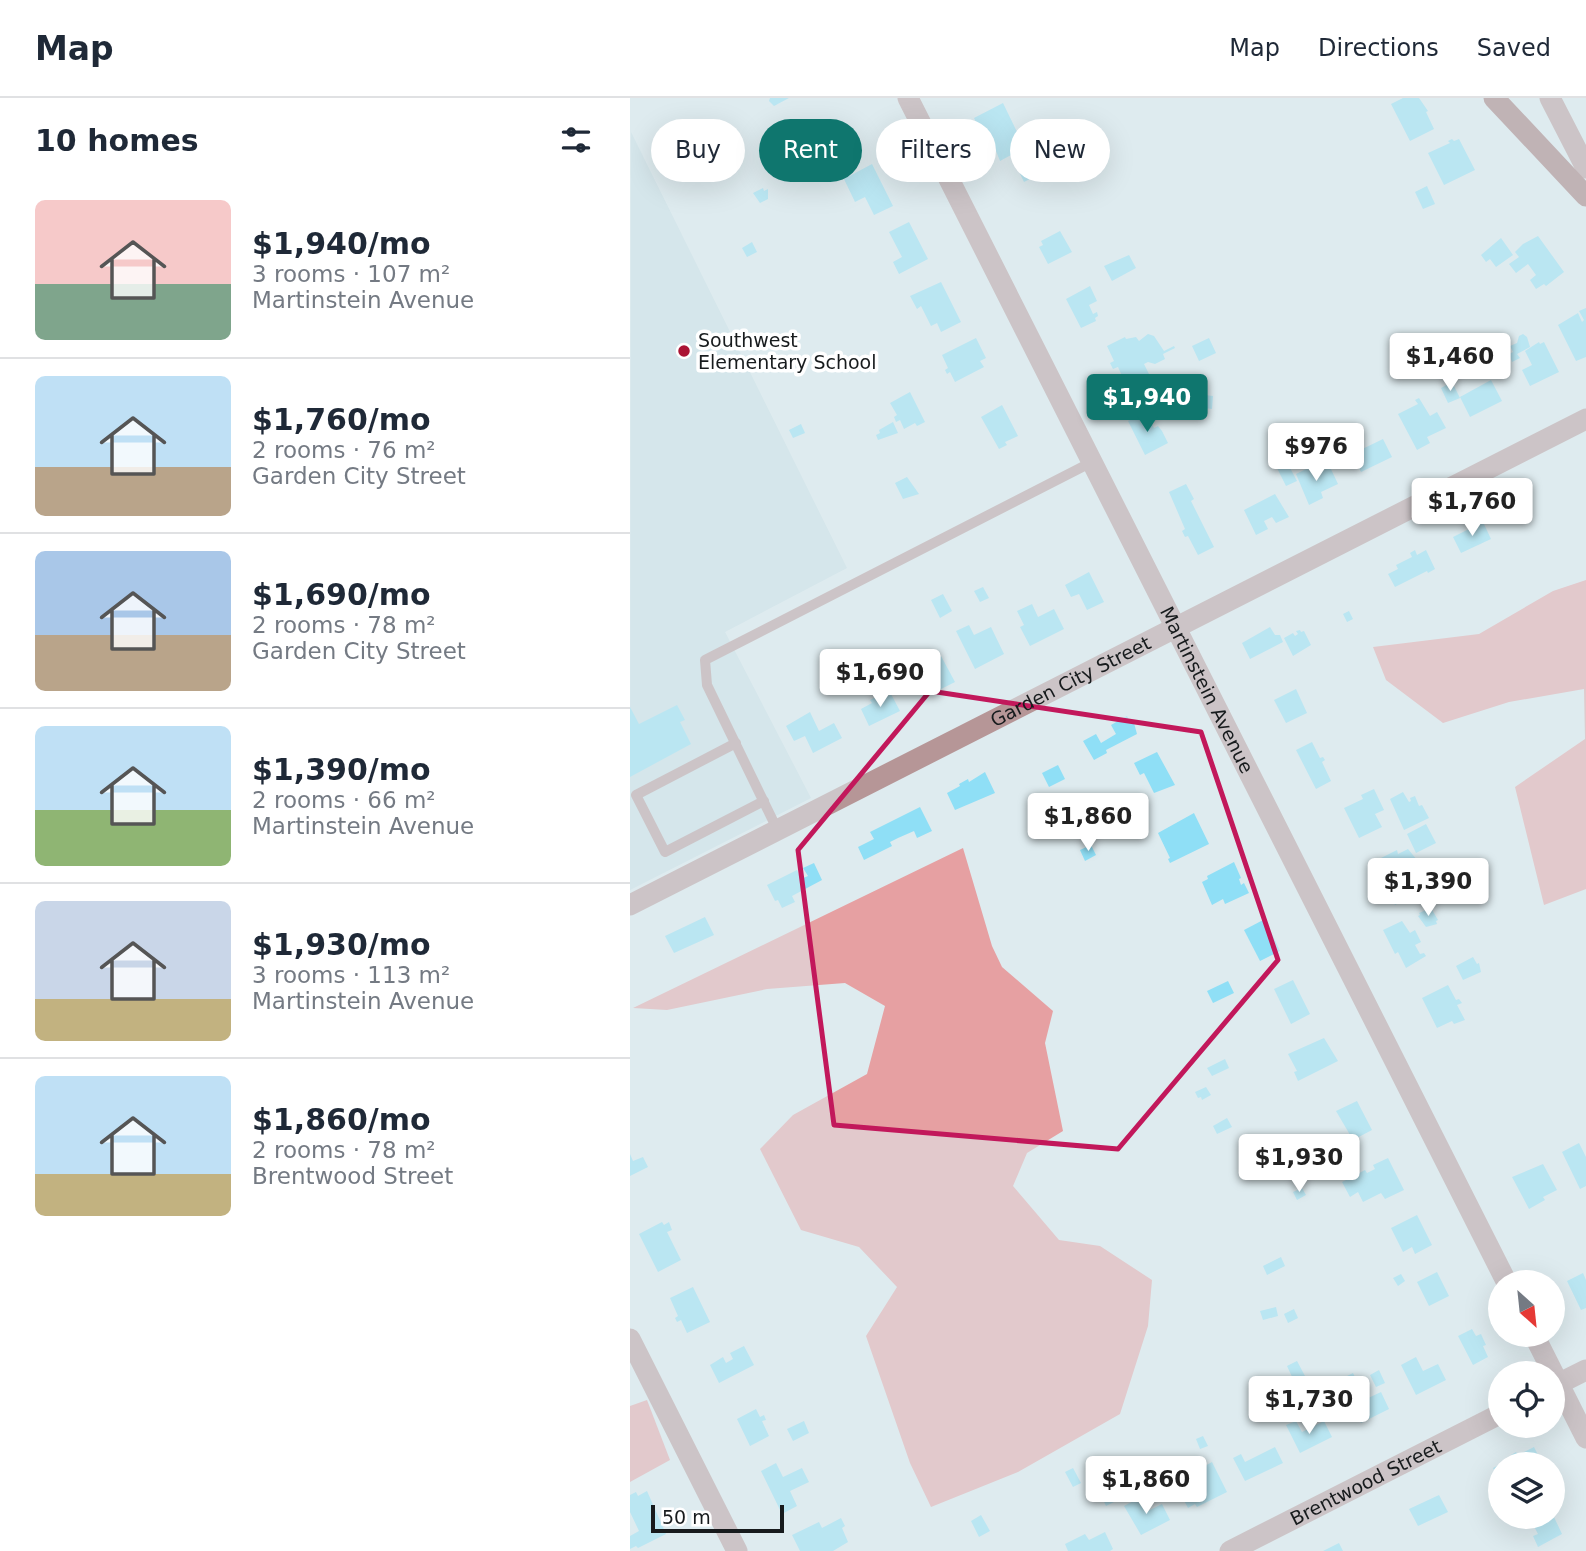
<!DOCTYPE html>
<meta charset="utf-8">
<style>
body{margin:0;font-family:"DejaVu Sans",sans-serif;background:#f6f6f7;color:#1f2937;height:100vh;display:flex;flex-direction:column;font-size:26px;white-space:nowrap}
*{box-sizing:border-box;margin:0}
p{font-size:23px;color:#747a83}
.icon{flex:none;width:38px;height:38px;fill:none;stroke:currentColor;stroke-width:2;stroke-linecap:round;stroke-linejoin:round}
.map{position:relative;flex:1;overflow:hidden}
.drawer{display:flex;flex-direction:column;background:#fff;width:630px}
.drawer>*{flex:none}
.hud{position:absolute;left:21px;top:21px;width:665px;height:63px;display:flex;gap:14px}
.needle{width:46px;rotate:153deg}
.fabs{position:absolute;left:858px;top:1172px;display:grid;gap:14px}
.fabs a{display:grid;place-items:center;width:77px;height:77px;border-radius:50%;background:#fff;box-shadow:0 7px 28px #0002;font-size:35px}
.scale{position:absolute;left:21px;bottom:18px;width:133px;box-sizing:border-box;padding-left:7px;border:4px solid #171b1d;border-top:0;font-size:19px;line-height:24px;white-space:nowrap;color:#171b1d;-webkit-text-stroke:5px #fff;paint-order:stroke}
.price{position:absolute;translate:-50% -60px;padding:0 16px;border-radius:7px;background:#fff;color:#222;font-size:23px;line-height:46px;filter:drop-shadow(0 2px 4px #0008)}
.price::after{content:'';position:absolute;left:50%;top:42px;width:21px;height:16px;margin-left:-10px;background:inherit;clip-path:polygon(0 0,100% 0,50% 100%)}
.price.active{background:#0f766e;color:#fff}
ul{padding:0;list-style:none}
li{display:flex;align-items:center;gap:21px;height:175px;padding:0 35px}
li+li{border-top:2px solid #e0e1e3}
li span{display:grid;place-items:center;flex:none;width:196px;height:140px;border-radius:10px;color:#555}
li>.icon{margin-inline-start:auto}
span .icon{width:84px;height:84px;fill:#fffc;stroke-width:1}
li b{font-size:30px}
h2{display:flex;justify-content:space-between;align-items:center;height:84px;padding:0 35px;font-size:30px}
.tag{padding:0 24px;border-radius:32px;background:#fff;box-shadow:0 7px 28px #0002;font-size:24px;line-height:63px}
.tag.active{background:#0f766e;color:#fff}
header{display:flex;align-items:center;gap:42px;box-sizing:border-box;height:98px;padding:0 35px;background:#fff;border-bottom:2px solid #e0e1e3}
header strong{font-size:33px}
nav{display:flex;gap:38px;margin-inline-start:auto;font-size:24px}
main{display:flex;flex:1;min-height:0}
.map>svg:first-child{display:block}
.built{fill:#c9dfe6}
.forest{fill:#e6a0a2}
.building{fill:#8fdff6}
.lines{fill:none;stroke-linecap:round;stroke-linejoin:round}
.lane{stroke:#b69697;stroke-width:10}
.street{stroke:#b69697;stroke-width:21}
.secondary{stroke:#9c6f70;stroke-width:21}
.marked{fill:none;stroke:#c2185b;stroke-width:5;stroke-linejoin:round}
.poi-dot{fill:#aa1434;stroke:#fff;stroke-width:2.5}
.labels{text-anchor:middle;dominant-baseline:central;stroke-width:7;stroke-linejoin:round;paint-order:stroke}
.poi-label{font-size:19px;fill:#171b1d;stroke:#fff;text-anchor:start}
.street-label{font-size:19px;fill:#171b1d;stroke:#fff}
</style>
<header>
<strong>Map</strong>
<nav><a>Map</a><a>Directions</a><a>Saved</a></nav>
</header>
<main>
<section class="drawer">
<h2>10 homes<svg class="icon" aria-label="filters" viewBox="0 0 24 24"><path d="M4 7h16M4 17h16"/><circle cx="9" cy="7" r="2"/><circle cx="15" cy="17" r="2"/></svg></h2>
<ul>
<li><span style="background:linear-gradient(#f6c9c9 60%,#7fa58c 0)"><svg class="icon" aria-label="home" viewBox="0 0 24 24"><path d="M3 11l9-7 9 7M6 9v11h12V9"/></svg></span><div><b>$1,940/mo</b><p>3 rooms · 107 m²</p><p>Martinstein Avenue</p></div></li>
<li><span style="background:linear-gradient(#bfe0f5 65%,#b9a48a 0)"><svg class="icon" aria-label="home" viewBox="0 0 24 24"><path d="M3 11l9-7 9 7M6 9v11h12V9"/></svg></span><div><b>$1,760/mo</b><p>2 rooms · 76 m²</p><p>Garden City Street</p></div></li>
<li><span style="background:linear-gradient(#a9c7e8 60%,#b9a48a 0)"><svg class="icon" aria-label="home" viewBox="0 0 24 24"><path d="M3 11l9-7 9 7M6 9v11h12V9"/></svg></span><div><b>$1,690/mo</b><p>2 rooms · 78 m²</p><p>Garden City Street</p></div></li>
<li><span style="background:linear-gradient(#bfe0f5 60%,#8fb573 0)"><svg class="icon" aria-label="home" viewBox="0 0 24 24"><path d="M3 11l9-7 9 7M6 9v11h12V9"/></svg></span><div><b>$1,390/mo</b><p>2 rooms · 66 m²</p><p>Martinstein Avenue</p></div></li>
<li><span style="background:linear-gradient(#c9d6e8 70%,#c2b280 0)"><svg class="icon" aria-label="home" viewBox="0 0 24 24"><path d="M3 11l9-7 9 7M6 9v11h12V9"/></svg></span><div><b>$1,930/mo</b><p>3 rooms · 113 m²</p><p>Martinstein Avenue</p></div></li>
<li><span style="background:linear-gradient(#bfe0f5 70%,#c2b280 0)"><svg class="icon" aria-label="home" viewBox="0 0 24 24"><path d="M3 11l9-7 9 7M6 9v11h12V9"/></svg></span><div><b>$1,860/mo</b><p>2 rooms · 78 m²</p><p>Brentwood Street</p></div></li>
</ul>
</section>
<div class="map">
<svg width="956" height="1453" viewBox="0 0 956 1453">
<rect width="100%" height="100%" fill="#deebef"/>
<polygon class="built" points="1,34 217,470 95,534 181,700 0,792"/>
<g class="forest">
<polygon points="956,482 956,791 914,807 885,689 955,641 954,591 879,604 813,625 756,582 743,549 849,536 923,493"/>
<polygon points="333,750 362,848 372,869 423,913 415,945 433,1033 397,1055 383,1088 429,1142 470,1148 522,1182 518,1228 490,1316 388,1374 301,1409 280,1365 236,1238 267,1189 229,1149 171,1132 130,1051 163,1017 237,976 255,908 215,885 137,891 37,912 3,910"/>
<polygon points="17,1302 40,1362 0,1384 0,1308"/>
</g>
<g class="building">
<polygon points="140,0 159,0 144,8 139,3"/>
<polygon points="773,0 789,0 798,13 796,14 804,31 780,43 761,6"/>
<polygon points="373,5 390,40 400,35 404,43 407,41 409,47 406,48 418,72 394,84 381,57 370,63 366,53 361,55 344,20"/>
<polygon points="185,21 197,45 203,41 212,60 177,76 159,41 166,37 164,32"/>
<polygon points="822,41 824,43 829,41 845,72 814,87 798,55 820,45 818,43"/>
<polygon points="242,66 263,108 244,117 235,99 225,104 214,81"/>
<polygon points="797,88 805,106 793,111 785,94"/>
<polygon points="133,90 134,93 138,91 138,101 130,105 123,95"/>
<polygon points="279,124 298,161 269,176 263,164 272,159 259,134"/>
<polygon points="430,133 442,154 418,166 409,149 413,147 411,143"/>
<polygon points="908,138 934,174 916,188 914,186 906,191 900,182 906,177 898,166 886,175 879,166 889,159 885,154 893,146"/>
<polygon points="871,140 883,157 866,169 860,161 856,164 851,157"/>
<polygon points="122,144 127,154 117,159 112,150"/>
<polygon points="499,157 506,170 482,183 474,168"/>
<polygon points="311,184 331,224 311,234 307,225 301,228 291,208 287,211 280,198"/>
<polygon points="460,188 467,203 459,207 463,216 467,214 468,218 465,220 466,223 451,230 436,201"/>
<polygon points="956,210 956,259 946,263 928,227 948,215 952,224 954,222 949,213"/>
<polygon points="518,236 524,238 534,253 544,248 545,250 533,256 535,261 525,266 518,264 514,266 520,278 497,289 488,269 483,271 480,265 484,263 477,248 495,239 496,241 506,239 509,243"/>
<polygon points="893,236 897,239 900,249 887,256 890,260 882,264 879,256 883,254 880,248 887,245 889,238"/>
<polygon points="346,240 356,260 350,263 354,269 325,284 320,274 317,276 315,272 318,270 312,257"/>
<polygon points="579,240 586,255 569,263 562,248"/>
<polygon points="909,244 910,246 914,244 929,274 900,288 892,272 902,267 895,253"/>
<polygon points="861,282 872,303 840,319 830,299"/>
<polygon points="822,284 830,300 818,305 811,290"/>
<polygon points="280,294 295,324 287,328 285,325 274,331 270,322 266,324 264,319 267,317 260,305"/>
<polygon points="575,297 583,298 582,311 574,310"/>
<polygon points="789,300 800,318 807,314 816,330 797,339 800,345 787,352 768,316 788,306 785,302"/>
<polygon points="372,307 388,338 375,344 377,347 369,351 351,319"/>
<polygon points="516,314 524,330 528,328 532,333 538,345 515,357 498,323"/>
<polygon points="263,324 268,335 248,342 246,337 250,335 249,332"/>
<polygon points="171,326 175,335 163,340 159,332"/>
<polygon points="710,330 718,346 706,353 698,336"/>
<polygon points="753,341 762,359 731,374 722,356"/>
<polygon points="650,363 653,369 658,366 667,383 656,388 645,366"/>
<polygon points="680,369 682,373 686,372 687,375 700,369 708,386 691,394 693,400 679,407 666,376"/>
<polygon points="277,379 289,396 273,401 265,385"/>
<polygon points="556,386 564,401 561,403 584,449 568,457 558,438 555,439 552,433 555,431 539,394"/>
<polygon points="645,396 659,419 646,425 642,419 634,423 638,431 626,437 614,412"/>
<polygon points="853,424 861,441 831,455 823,439"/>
<polygon points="785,452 787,457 796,452 805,471 798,475 797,473 765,489 758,476 768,471 766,467 782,459 780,455"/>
<polygon points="459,474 474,504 457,512 449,496 441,499 435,487"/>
<polygon points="353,489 359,500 350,504 344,493"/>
<polygon points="313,496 322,513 310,520 301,502"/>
<polygon points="402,506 408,519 424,511 434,531 400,548 390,529 394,527 387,513"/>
<polygon points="719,513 723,521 717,524 713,516"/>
<polygon points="339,527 344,537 361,529 374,556 345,571 326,533"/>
<polygon points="640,529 645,537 650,537 653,544 620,561 612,545"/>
<polygon points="670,532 671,534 674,533 681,547 663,558 654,540 663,535 665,538 668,536 666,533"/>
<polygon points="311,558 325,584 295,599 287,583 292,581 286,570"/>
<polygon points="666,591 677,615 656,625 644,602"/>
<polygon points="253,595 255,599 261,596 270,613 239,628 231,611 242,605 240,602"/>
<polygon points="47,607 55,622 50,624 61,646 0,679 0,609 9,626"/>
<polygon points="180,614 189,633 204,625 212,640 183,655 175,638 164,643 156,628"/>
<polygon points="497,618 501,626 504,625 507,636 476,652 477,655 464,662 453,643 466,636 471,645 486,636 481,627"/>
<polygon points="682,644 690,660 693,659 695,662 692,664 701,683 686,691 666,652"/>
<polygon points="527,654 545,687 524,695 514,675 510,677 504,665"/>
<polygon points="428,667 435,681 419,689 412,675"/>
<polygon points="355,674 365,695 325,712 317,695 330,688 329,686 338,681 339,684"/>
<polygon points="744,691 754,712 745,716 752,729 729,740 714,710 733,701 731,697"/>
<polygon points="773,694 779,704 781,703 780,700 785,698 789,708 792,707 799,720 774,732 760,701"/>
<polygon points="290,709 302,733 287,740 284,733 268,740 260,744 262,748 234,762 228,749 244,741 240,734"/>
<polygon points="564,715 579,746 540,765 538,761 540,760 528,735"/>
<polygon points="503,723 507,731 498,736 494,727"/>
<polygon points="796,726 806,745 786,755 777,736"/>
<polygon points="461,747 466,757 455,763 450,752"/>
<polygon points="778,751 787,762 789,771 779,776 789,795 765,807 743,764 767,752 768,756"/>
<polygon points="604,764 611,780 609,781 611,787 614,785 619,795 595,806 593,801 582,807 572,784 578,781 577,778"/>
<polygon points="184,765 192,782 162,798 165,804 152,810 148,802 145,803 137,787 167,772 171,781 178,778 173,770"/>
<polygon points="801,810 808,822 806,823 807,826 796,829 788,818 790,817 789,815"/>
<polygon points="75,819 84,837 44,855 35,838"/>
<polygon points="635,821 650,853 630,863 614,832"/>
<polygon points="772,823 780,835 785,832 791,844 785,847 790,856 794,855 796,858 776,870 768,854 765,856 753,832"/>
<polygon points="843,859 847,866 849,865 851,874 833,882 826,868"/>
<polygon points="663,882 680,916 661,926 644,891"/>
<polygon points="598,883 604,895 583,905 577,893"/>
<polygon points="818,887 826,902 829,901 832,905 827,907 835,922 824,926 822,923 807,930 792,900"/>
<polygon points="694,940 708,963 668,983 664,974 667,973 658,956"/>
<polygon points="595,961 599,970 582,978 577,970"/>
<polygon points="576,989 581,997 572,1002 571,999 568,1000 565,994"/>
<polygon points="727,1003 742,1032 723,1042 706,1013"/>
<polygon points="597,1020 602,1029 587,1036 583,1028"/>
<polygon points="949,1045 956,1059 956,1088 950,1091 932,1054"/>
<polygon points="0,1056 3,1063 13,1059 18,1069 0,1078"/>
<polygon points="758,1060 774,1092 755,1101 751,1095 733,1104 728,1094 720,1099 712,1084 735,1072 737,1075 745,1071 743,1067"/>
<polygon points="913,1066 927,1092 913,1099 915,1102 899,1111 882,1079"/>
<polygon points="672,1090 676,1097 667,1102 663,1094"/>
<polygon points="787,1117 802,1147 785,1156 782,1149 773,1154 761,1130"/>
<polygon points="32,1124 34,1127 39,1124 42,1132 37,1134 51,1162 28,1174 9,1136"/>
<polygon points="651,1159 655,1168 637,1177 633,1168"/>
<polygon points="807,1174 819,1198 799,1208 787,1184"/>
<polygon points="953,1175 956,1182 956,1210 951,1212 937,1183"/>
<polygon points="771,1176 775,1183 768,1188 763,1180"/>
<polygon points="63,1189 80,1224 57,1235 51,1222 47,1224 45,1220 48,1218 40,1200"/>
<polygon points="646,1209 648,1218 633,1222 630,1213"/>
<polygon points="664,1211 668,1220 658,1225 654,1216"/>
<polygon points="842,1231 846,1238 851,1236 856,1247 853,1248 858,1259 843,1267 828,1238"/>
<polygon points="114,1248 124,1267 89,1285 80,1267 93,1259 96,1265 103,1261 100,1255"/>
<polygon points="786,1259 793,1273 808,1266 816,1282 786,1297 771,1267"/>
<polygon points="667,1263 675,1278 664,1283 657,1268"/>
<polygon points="749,1272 755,1285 746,1289 740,1277"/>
<polygon points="723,1275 736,1301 751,1294 759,1311 731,1325 709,1282"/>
<polygon points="682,1288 685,1295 671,1303 667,1295"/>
<polygon points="686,1297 690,1305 676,1312 671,1304"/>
<polygon points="630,1307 637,1320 628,1323 622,1311"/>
<polygon points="126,1311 130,1319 134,1317 136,1322 132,1323 139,1338 120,1348 107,1321"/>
<polygon points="174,1323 179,1335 163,1343 157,1331"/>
<polygon points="666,1323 672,1334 694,1323 702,1339 670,1355 656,1327"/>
<polygon points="573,1338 578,1348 570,1351 566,1341"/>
<polygon points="645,1349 653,1365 615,1383 603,1360 611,1356 615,1364"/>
<polygon points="904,1349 912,1365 870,1367 870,1384 863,1370 882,1360 881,1357 886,1354 888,1357"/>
<polygon points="570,1364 573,1369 582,1364 597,1394 567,1409 565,1406 558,1410 549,1393 556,1390 550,1379 566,1371 564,1367"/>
<polygon points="146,1365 153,1379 172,1370 179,1384 160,1393 167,1408 152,1416 131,1373"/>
<polygon points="443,1370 451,1385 443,1389 435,1374"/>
<polygon points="482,1379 492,1400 476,1408 466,1387"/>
<polygon points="17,1393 36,1436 8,1450 6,1448 0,1451 0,1438 9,1433 0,1414 0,1397 6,1394 8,1398"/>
<polygon points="809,1397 818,1414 788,1428 779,1411"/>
<polygon points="511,1399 518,1413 532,1406 540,1422 511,1437 494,1408"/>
<polygon points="351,1417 360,1433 349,1439 341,1423"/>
<polygon points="899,1419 924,1419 932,1436 908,1449 903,1438 908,1436"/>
<polygon points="211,1420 215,1428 212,1430 218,1444 203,1453 170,1453 162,1437 189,1424 192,1430"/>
<polygon points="475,1434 483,1451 480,1453 438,1453 435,1446 455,1436 459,1442"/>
<polygon points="709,1445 713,1453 693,1453"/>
</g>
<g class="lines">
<g class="lane">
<polyline points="106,645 6,697 35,754 134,703"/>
<polyline points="147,731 77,587 75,562 462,364"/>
</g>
<g class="street">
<path id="s1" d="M 278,0 L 877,1185"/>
<polyline points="920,0 956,70"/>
<path id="s2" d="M 0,807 L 956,321"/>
<polyline points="904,1237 956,1340"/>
<polyline points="0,1241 107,1453"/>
<polyline points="922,1289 956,1272"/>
<path id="s3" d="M 600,1453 L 870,1316"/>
</g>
<polyline class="secondary" points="864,0 956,98"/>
</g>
<path d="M0 0H956V1453H0ZM 300,593 L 571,634 L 648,862 L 488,1051 L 204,1027 L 168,752 Z" fill="#deebef" fill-opacity=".55" fill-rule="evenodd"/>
<path class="marked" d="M 300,593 L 571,634 L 648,862 L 488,1051 L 204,1027 L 168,752 Z"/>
<circle class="poi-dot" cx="54" cy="253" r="7"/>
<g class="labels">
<g class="poi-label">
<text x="68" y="242">Southwest<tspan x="68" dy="22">Elementary School</tspan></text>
</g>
<g class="street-label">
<text stroke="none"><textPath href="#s2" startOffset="494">Garden City Street</textPath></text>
<text stroke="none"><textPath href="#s1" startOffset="663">Martinstein Avenue</textPath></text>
<text stroke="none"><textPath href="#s3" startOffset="152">Brentwood Street</textPath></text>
</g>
</g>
</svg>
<div class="fabs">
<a><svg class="needle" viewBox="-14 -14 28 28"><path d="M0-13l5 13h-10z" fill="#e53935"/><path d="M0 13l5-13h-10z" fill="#747a83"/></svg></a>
<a><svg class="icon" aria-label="locate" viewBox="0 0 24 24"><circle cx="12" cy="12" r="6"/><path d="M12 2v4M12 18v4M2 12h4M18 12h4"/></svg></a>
<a><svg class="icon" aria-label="layers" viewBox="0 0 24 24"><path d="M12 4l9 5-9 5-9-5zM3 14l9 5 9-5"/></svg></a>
</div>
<div class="scale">50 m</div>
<b class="price" style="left:820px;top:295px">$1,460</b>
<b class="price active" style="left:517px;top:336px">$1,940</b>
<b class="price" style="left:686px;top:385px">$976</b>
<b class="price" style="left:842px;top:440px">$1,760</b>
<b class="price" style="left:250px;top:611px">$1,690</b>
<b class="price" style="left:458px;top:755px">$1,860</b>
<b class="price" style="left:798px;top:820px">$1,390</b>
<b class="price" style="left:669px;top:1096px">$1,930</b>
<b class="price" style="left:679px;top:1338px">$1,730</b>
<b class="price" style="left:516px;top:1418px">$1,860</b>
<div class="hud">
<a class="tag">Buy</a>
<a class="tag active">Rent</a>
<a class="tag">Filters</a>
<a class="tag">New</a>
</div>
</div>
</main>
